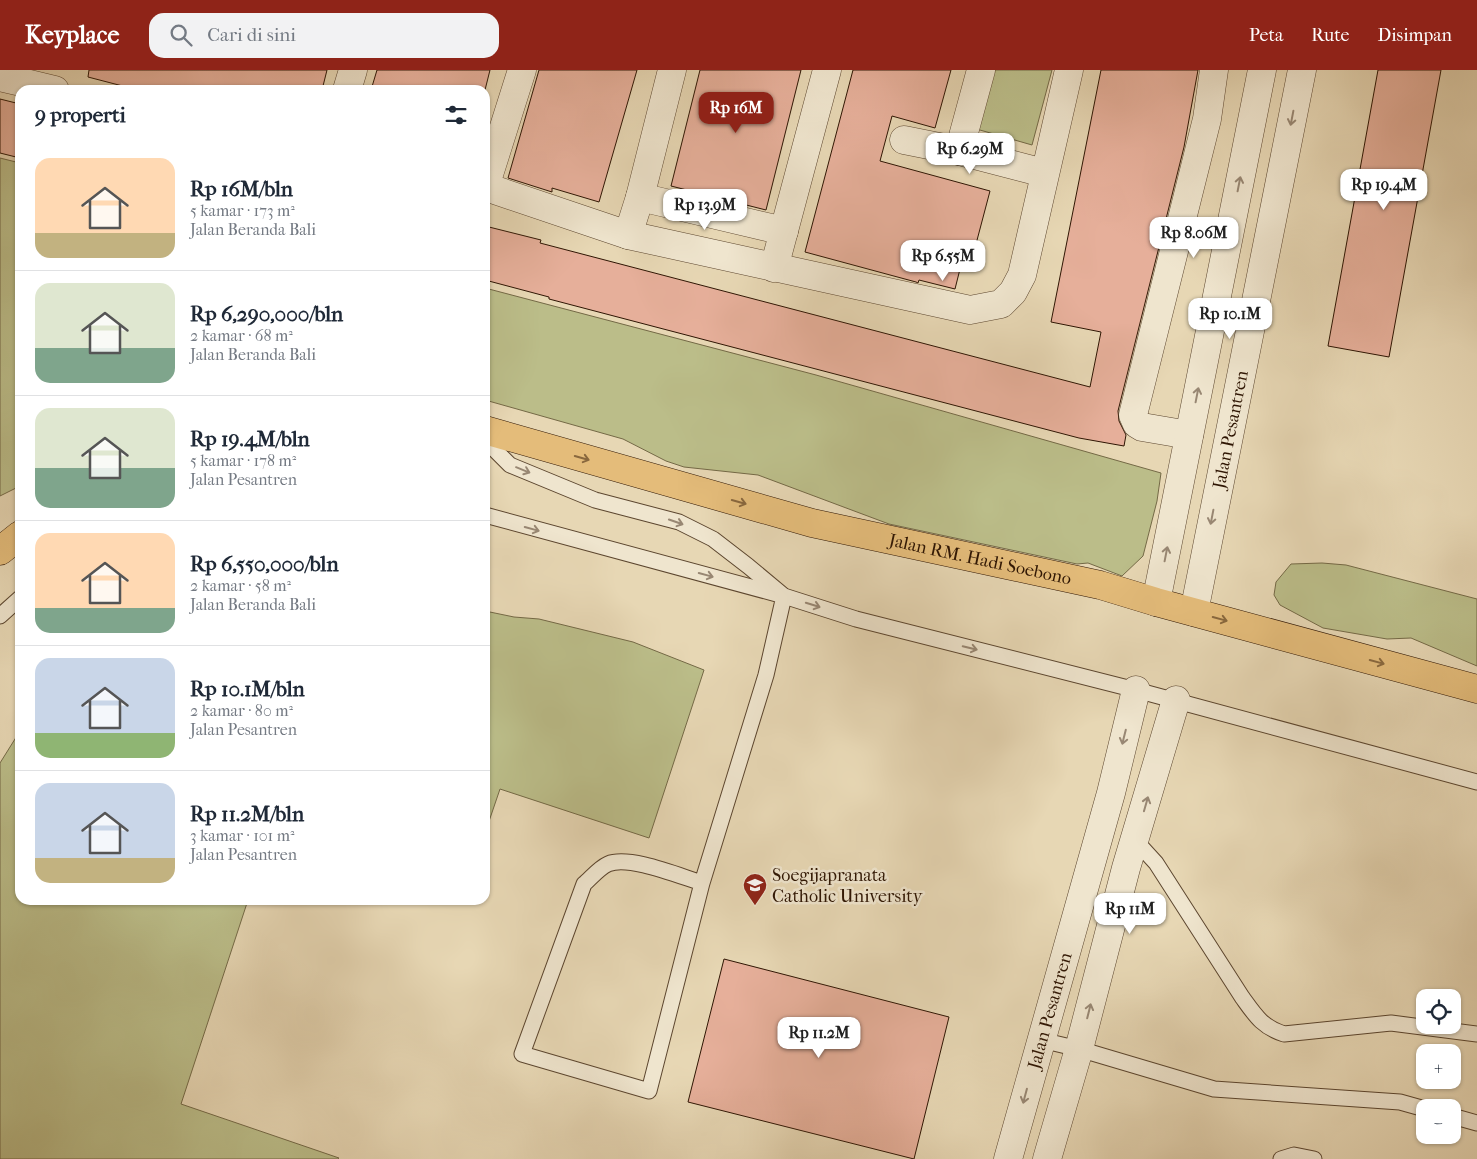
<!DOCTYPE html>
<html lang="id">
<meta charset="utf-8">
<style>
body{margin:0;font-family:"IM FELL French Canon",serif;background:#f2f2f3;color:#1f2937;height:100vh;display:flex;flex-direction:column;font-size:19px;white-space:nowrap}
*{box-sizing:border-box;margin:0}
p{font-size:16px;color:#747a83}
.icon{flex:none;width:28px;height:28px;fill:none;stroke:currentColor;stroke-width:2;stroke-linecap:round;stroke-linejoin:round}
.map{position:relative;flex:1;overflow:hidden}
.details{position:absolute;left:15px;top:15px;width:475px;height:820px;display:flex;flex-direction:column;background:#fff;border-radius:15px;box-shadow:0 1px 4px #0004}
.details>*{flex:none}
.fabs{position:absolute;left:1416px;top:919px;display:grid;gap:10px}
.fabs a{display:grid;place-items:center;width:45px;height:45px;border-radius:10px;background:#fff;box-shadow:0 1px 4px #0004;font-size:25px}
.price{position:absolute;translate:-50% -42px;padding:0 11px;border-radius:10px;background:#fff;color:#222;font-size:16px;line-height:32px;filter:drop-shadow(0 1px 2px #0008)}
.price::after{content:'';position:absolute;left:50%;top:30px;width:15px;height:11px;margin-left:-8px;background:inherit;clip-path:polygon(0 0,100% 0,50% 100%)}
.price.on{background:#8f2418;color:#fff}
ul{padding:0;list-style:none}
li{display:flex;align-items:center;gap:15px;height:125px;padding:0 20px}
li+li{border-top:1px solid #e0e1e3}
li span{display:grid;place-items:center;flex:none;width:140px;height:100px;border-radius:15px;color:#555}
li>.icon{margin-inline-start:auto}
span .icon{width:60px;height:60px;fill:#fffc;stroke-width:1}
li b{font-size:21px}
h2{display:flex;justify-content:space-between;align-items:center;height:60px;padding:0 20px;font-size:21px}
header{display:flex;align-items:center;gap:30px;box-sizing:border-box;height:70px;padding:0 25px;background:#8f2418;color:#fff}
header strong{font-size:24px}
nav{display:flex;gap:28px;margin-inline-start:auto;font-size:18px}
.search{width:350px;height:45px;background:#f2f2f3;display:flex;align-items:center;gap:12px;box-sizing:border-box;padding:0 18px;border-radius:15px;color:#747a83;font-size:19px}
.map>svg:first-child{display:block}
.green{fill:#bbbd89;stroke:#746946}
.building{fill:#e6af9a;stroke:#2e1503}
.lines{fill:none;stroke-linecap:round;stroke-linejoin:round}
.lane-casing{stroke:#5c462f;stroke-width:17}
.street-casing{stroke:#5c462f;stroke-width:29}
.primary-casing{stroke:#2e1503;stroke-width:29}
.lane{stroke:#efe5ce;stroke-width:15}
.street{stroke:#efe5ce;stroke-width:28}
.primary{stroke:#e4bc7a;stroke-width:28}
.oneway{stroke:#988773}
.oneway2{stroke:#89683e}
.labels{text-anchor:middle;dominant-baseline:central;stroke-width:5;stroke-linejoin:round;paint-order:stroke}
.street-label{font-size:18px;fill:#2e1503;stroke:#efe5ce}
.poi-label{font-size:18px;fill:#2e1503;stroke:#efe5ce;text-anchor:start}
</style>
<header>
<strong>Keyplace</strong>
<div class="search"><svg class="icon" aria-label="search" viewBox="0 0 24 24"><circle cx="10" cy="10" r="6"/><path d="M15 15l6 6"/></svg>Cari di sini</div>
<nav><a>Peta</a><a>Rute</a><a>Disimpan</a></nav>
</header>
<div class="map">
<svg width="1477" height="1089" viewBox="0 0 1477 1089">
<rect width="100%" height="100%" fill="#e7d7b4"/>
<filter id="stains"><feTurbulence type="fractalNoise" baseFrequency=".004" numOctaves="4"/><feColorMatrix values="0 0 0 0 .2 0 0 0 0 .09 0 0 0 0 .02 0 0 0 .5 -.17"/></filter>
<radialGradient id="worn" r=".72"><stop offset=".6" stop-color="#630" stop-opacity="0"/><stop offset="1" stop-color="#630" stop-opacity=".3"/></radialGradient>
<g class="green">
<polygon points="988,0 1052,0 1032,75 973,58"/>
<polygon points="0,88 20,93 20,416 0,426"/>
<polygon points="485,218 816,305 1161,403 1157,431 1143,486 1122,506 1088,493 1077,494 889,454 758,405 684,397 666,391 623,369 485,330"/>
<polygon points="1322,493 1346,495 1477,529 1477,596 1411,568 1387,569 1323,558 1280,535 1274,525 1276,512 1291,494"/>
<polygon points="485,541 514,547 539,549 633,572 704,600 649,768 500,719 485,763"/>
<polygon points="20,661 20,830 248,830 181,1034 339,1088 338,1089 0,1089 0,693"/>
</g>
<g class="building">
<polygon points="89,0 327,0 322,20 138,20 88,7"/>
<polygon points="377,0 490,0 485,20 371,20"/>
<polygon points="539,0 637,0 599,132 552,118 552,122 508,108"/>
<polygon points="700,0 801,0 766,140 671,116"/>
<polygon points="853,0 951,0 935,58 892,46 880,91 990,121 976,174 967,171 955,219 919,210 918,213 916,212 805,182"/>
<polygon points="1101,0 1198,0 1184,77 1118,341 1119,351 1126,365 1124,376 1079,368 1037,357 549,229 549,227 485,210 485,156 541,170 540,173 1090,317 1101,262 1051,252"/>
<polygon points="1378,0 1441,0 1389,287 1328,276"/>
<polygon points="0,29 20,34 20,88 0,83"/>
<polygon points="724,889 949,947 914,1089 688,1032"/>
</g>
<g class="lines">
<g class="lane-casing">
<g id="lane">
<polyline points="485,370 510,395 595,430 679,452 713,469 748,496 784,526 856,549 1136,620 1477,712"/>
<path d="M 485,445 L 784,526 L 766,605 L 702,813 L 649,1021 L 522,984 L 584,814 C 591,808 599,798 608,794 C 629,785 679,806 702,813"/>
<polyline points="0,546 20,528"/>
<path d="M 1135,770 L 1156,793 L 1242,927 C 1255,945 1262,957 1284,964 L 1391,953 L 1477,964"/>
<polyline points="1041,970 1079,979 1214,1019 1400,1032 1425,1039"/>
<polyline points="1452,1046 1477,1053"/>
<polyline points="1281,1089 1294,1085 1314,1089"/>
</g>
</g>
<g class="street-casing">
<g id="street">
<polyline points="0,7 55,20"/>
<polyline points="347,20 353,0"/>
<polyline points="904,70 959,81 1044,103"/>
<polyline points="959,81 981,0"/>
<polyline points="485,117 522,0"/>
<polyline points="486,117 628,165 970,240 1001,234 1013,222 1022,205 1069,0"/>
<polyline points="640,127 784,161"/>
<polyline points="628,165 640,127 672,0"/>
<polyline points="774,198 827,0"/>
<polyline points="1189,365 1142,357 1137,354 1133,345 1207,49 1214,0"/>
<polyline points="1156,532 1262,0"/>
<path id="s1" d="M 1194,542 L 1302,0"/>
<path id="s2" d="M 1008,1089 L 1111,723 L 1136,620"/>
<polyline points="1047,1089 1079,979 1126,798 1176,630"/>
</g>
</g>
<g class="primary-casing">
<g id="primary">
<path id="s3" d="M 485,360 L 812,453 L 1100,515 L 1156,532 L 1477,619"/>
<polyline points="0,481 20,465"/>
</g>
</g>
<use href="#lane" class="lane"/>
<use href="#street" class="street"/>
<use href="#primary" class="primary"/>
</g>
<defs><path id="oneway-shaft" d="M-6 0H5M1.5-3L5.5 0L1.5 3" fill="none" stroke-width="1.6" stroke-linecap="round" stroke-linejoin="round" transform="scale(1.25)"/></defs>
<g class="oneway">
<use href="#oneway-shaft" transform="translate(1292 48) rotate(101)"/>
<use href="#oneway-shaft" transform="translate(1239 114) rotate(-79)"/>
<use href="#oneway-shaft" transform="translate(1197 325) rotate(-79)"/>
<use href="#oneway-shaft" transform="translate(523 400) rotate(22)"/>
<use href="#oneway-shaft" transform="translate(1212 447) rotate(101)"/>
<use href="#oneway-shaft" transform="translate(676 452) rotate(19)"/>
<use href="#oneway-shaft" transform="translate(532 459) rotate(15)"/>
<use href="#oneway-shaft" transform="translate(1166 484) rotate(-79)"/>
<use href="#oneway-shaft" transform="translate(706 505) rotate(15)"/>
<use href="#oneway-shaft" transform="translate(813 535) rotate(17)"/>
<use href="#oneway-shaft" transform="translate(970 578) rotate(14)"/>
<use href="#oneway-shaft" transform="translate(1124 667) rotate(104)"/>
<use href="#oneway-shaft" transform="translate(1146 734) rotate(-74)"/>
<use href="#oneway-shaft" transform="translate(1089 941) rotate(-76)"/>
<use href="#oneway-shaft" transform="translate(1025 1026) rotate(105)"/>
</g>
<g class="oneway2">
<use href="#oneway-shaft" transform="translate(582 388) rotate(16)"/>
<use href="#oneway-shaft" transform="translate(739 432) rotate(16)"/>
<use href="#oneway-shaft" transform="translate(1220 549) rotate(15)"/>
<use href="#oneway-shaft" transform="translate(1377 592) rotate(15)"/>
</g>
<defs>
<g id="university-pin" transform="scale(1.25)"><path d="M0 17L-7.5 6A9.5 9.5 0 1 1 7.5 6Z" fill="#8f2418" stroke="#efe5ce"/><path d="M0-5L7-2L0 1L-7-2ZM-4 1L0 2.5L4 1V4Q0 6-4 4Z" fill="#fff"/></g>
</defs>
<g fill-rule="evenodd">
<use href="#university-pin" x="755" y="815"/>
</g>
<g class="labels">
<g class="street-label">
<text stroke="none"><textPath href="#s1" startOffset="186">Jalan Pesantren</textPath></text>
<text stroke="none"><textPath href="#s3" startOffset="512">Jalan RM. Hadi Soebono</textPath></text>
<text stroke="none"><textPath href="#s2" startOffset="154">Jalan Pesantren</textPath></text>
</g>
<g class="poi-label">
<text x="772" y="805">Soegijapranata<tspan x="772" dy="21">Catholic University</tspan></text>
</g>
</g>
<rect width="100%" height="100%" filter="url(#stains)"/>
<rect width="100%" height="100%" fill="url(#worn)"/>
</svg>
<div class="fabs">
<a><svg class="icon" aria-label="locate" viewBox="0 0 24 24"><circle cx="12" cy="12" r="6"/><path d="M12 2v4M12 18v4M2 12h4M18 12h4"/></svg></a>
<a>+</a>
<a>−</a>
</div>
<b class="price on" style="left:736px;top:64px">Rp 16M</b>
<b class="price" style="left:970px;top:105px">Rp 6.29M</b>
<b class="price" style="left:1384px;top:141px">Rp 19.4M</b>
<b class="price" style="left:705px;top:161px">Rp 13.9M</b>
<b class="price" style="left:1194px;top:189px">Rp 8.06M</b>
<b class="price" style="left:943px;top:212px">Rp 6.55M</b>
<b class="price" style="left:1230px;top:270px">Rp 10.1M</b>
<b class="price" style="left:1130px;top:865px">Rp 11M</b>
<b class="price" style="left:819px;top:989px">Rp 11.2M</b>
<section class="details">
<h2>9 properti<svg class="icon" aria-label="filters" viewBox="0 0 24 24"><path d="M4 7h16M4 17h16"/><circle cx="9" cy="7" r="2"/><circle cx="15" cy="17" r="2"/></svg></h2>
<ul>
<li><span style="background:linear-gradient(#ffd9b3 75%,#c2b280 0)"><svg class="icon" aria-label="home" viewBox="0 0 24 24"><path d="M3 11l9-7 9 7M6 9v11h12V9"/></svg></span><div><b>Rp 16M/bln</b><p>5 kamar · 173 m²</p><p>Jalan Beranda Bali</p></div></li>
<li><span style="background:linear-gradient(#dfe7d0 65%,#7fa58c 0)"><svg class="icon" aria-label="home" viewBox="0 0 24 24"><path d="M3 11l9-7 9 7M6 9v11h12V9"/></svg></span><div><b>Rp 6,290,000/bln</b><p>2 kamar · 68 m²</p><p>Jalan Beranda Bali</p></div></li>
<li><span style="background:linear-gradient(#dfe7d0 60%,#7fa58c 0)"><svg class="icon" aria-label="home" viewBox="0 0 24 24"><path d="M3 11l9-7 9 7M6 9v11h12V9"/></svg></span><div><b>Rp 19.4M/bln</b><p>5 kamar · 178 m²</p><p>Jalan Pesantren</p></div></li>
<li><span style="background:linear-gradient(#ffd9b3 75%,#7fa58c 0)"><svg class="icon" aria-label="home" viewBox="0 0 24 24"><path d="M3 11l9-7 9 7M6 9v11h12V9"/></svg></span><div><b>Rp 6,550,000/bln</b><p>2 kamar · 58 m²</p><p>Jalan Beranda Bali</p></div></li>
<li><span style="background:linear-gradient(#c9d6e8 75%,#8fb573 0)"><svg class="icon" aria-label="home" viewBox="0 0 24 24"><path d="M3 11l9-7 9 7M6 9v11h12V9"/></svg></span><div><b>Rp 10.1M/bln</b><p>2 kamar · 80 m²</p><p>Jalan Pesantren</p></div></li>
<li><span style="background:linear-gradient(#c9d6e8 75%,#c2b280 0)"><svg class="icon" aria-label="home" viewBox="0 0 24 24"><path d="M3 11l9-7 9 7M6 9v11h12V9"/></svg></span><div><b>Rp 11.2M/bln</b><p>3 kamar · 101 m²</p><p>Jalan Pesantren</p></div></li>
</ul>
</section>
</div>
